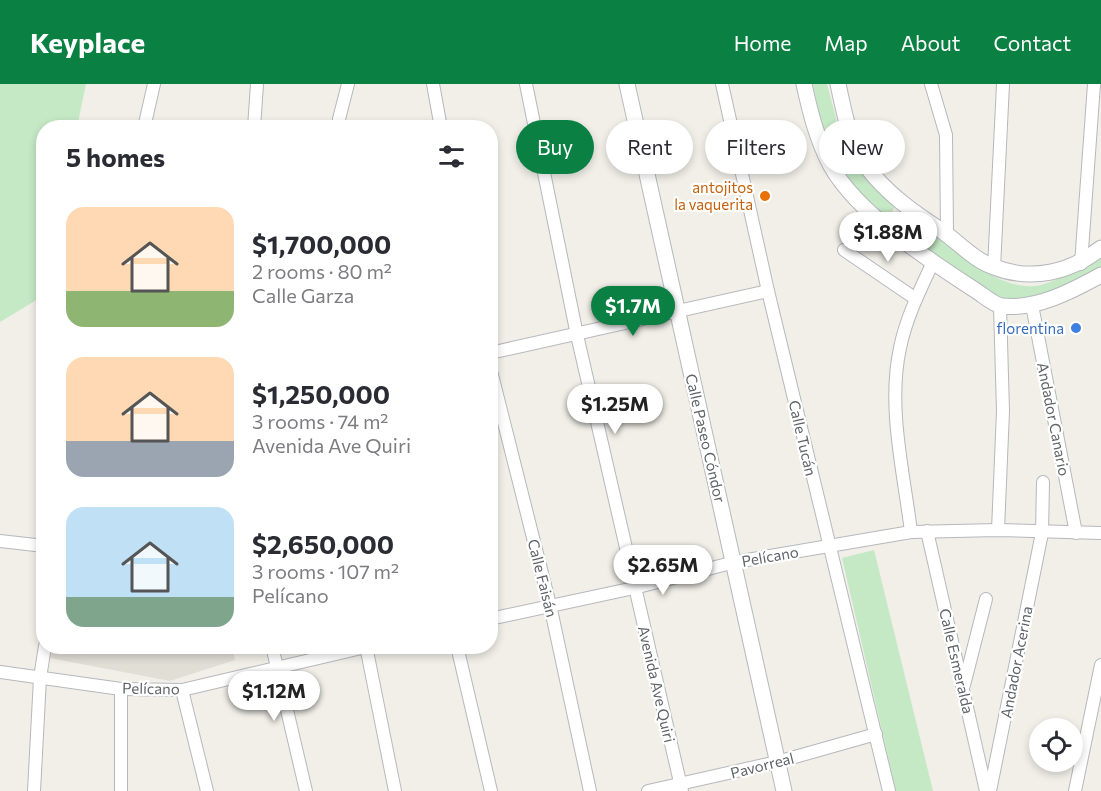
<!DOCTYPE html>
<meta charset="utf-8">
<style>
body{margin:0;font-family:Commissioner,sans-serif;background:#f7f7f7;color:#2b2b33;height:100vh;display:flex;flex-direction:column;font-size:22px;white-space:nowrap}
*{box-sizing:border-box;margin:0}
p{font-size:20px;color:#7c7c81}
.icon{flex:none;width:33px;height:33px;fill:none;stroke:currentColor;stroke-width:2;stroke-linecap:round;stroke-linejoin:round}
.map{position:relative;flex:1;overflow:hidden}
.details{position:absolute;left:36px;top:36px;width:462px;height:534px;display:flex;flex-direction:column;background:#fff;border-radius:24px;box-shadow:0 3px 9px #0003}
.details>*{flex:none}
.guide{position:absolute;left:516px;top:36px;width:495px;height:54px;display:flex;gap:12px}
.fabs{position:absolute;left:1029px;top:634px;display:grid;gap:12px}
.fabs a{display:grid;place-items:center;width:54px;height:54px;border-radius:50%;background:#fff;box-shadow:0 3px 9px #0003;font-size:30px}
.price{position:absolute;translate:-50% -51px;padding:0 14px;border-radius:21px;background:#fff;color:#222;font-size:20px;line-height:39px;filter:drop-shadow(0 2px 3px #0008)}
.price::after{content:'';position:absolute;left:50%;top:36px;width:18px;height:14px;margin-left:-9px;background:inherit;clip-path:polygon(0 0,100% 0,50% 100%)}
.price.current{background:#0b8043;color:#fff}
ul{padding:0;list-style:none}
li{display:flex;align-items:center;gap:18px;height:150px;padding:0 30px}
li span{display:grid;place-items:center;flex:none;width:168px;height:120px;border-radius:18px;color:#555}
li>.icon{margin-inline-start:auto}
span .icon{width:72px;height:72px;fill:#fffc;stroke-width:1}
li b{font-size:26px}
h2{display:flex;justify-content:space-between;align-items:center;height:72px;padding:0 30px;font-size:26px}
.pill{padding:0 21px;border-radius:27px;background:#fff;box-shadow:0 3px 9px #0003;font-size:21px;line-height:54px}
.pill.current{background:#0b8043;color:#fff}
header{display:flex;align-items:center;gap:36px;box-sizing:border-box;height:84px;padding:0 30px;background:#0b8043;color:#fff}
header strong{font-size:28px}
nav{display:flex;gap:33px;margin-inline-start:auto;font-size:21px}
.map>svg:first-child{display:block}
.education{fill:#e1ded6}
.green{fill:#c5e8c5}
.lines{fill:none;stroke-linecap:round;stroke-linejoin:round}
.minor-casing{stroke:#b5b8bc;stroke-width:14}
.tertiary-casing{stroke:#b5b8bc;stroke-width:17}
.minor{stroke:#fff;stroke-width:12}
.tertiary{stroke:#fff;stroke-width:15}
.food-dot{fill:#e8710a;stroke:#fff;stroke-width:2}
.shop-dot{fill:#3f7fe0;stroke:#fff;stroke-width:2}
.labels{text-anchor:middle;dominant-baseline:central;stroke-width:4.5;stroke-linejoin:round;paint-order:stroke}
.food-label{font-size:15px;fill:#c56008;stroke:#fff;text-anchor:end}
.shop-label{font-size:15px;fill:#366cbe;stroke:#fff;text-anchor:end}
.street-label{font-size:15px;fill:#5f6368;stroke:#fff}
</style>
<header>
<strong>Keyplace</strong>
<nav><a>Home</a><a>Map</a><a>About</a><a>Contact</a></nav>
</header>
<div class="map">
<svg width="1101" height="707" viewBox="0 0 1101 707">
<rect width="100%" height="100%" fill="#f1efe8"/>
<polygon class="education" points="232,562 235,576 170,597 50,574 52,563"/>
<g class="green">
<polygon points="0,0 86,0 77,43 44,44 43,212 0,238"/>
<polygon points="813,0 827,0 847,76 896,121 887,136 843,93 825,59"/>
<path d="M 912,134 C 942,156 996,207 1035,202 C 1054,200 1084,181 1101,171 L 1101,188 L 1073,204 L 1009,220 L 901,151 Z"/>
<polygon points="874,466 933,707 896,707 842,474"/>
</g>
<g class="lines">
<g class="minor-casing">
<g id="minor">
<polyline points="433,0 441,44"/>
<polyline points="526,0 577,251 682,707"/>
<polyline points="722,0 768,207 889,707"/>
<polyline points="931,0 946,51 947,150"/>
<polyline points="144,44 154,0"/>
<polyline points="254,44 257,0"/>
<polyline points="340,44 339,35 348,0"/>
<polyline points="844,166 916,215"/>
<polyline points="1081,180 1094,0"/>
<polyline points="994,184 1003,0"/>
<polyline points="1032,221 1076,449"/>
<polyline points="490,269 768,207"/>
<polyline points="490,283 550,521 590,707"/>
<polyline points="998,446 1003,327 1000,222"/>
<polyline points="927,447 986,707"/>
<path d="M 911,448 C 904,389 887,323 900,264 C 906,234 920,206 933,178"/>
<polyline points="0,457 44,462"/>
<polyline points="490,535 634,504 735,478 911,448 998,446 1101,449"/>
<polyline points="272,562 306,707"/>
<polyline points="366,562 395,707"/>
<polyline points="457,562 491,707"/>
<polyline points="0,588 121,605 182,606 370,562"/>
<polyline points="964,601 986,515"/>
<polyline points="182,606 207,707"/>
<polyline points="34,707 40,594 45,562"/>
<polyline points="121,707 121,605"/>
<polyline points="648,707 777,678 876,650"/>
<polyline points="990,707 1042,449 1043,398"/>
<polyline points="1075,707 1101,581"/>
</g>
</g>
<g class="tertiary-casing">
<g id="tertiary">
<polyline points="627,0 784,707"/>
<path d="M 804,0 C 810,28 817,56 831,82 C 857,129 930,177 975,206 C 983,211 994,221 1002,222 C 1036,226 1072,207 1101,191"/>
<path d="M 838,0 C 844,27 849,58 866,82 C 886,109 914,129 942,147 C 959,159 974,176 994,183 C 1032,198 1071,188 1101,164"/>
</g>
</g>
<use href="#minor" class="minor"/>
<use href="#tertiary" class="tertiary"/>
</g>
<circle class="food-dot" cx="765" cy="112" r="6"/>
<circle class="shop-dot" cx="1076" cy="244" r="6"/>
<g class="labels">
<g class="food-label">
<text x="753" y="103">antojitos<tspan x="753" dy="17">la vaquerita</tspan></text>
</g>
<g class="shop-label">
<text x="1064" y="244">florentina</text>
</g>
<g class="street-label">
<text transform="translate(1054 335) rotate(79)">Andador Canario</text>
<text transform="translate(706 354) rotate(77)">Calle Paseo Cóndor</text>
<text transform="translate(803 354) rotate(77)">Calle Tucán</text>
<text transform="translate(770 472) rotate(-10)">Pelícano</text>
<text transform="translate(543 494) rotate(76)">Calle Faisán</text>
<text transform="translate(957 577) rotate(77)">Calle Esmeralda</text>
<text transform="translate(1016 578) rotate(-79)">Andador Acerina</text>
<text transform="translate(657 600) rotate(77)">Avenida Ave Quiri</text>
<text transform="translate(151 604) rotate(1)">Pelícano</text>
<text transform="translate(762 681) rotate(-14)">Pavorreal</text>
</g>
</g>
</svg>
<div class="fabs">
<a><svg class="icon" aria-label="locate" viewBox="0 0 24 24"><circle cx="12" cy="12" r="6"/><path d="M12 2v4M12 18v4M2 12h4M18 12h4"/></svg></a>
</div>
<b class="price" style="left:888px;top:179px">$1.88M</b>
<b class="price current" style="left:633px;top:253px">$1.7M</b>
<b class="price" style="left:615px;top:351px">$1.25M</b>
<b class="price" style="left:663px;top:512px">$2.65M</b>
<b class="price" style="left:274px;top:638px">$1.12M</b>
<div class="guide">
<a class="pill current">Buy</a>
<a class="pill">Rent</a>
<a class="pill">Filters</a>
<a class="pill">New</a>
</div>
<section class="details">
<h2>5 homes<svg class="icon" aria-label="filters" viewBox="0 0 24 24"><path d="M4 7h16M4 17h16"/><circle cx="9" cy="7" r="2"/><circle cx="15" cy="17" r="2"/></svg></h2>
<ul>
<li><span style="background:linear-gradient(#ffd9b3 70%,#8fb573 0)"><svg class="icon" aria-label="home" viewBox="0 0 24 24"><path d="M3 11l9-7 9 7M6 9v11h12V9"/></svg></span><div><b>$1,700,000</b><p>2 rooms · 80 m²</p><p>Calle Garza</p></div></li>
<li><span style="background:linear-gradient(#ffd9b3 70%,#9aa5b1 0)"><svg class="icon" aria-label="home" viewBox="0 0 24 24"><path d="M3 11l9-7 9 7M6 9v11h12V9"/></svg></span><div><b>$1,250,000</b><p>3 rooms · 74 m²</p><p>Avenida Ave Quiri</p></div></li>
<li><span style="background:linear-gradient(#bfe0f5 75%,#7fa58c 0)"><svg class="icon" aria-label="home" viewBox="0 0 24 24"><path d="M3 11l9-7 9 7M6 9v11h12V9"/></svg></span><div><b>$2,650,000</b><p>3 rooms · 107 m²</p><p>Pelícano</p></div></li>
</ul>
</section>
</div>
